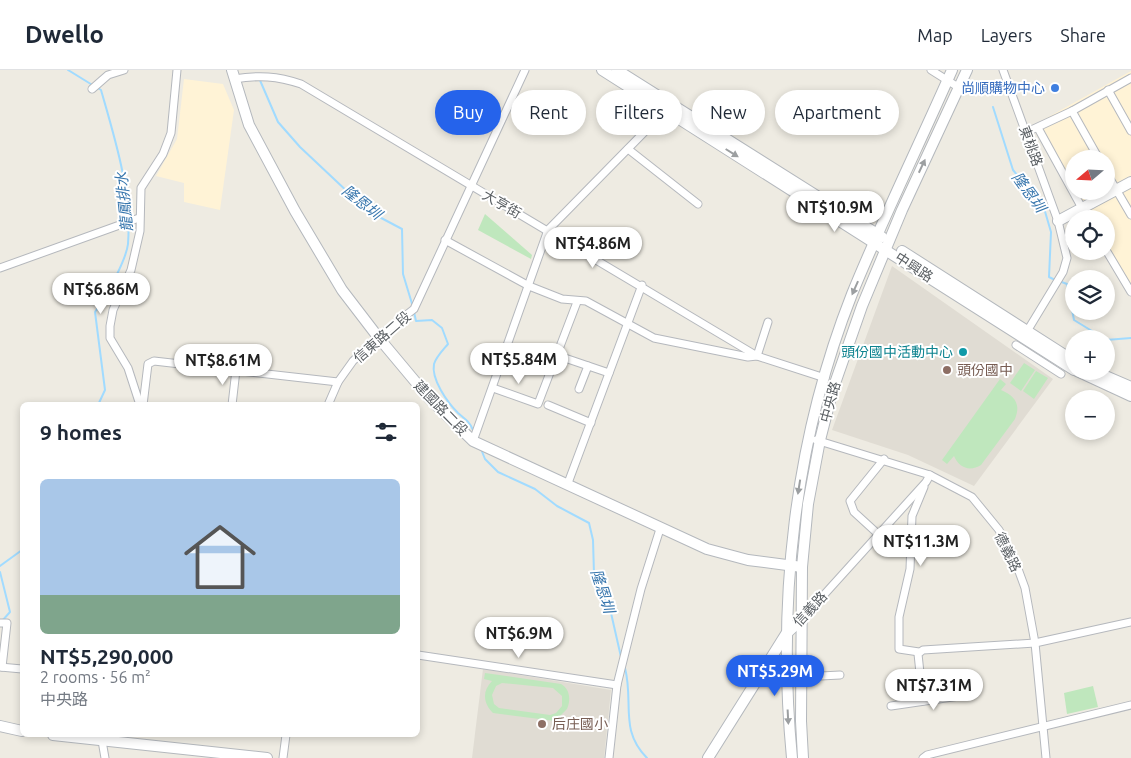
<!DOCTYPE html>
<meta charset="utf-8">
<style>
body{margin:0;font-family:Ubuntu,"Noto Sans TC",sans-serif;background:#f2f2f3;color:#1f2937;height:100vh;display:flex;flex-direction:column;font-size:19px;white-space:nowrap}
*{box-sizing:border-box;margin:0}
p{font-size:16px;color:#747a83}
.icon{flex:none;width:28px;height:28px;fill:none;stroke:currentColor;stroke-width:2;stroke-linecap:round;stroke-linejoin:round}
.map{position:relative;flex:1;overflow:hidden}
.panel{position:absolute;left:20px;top:332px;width:400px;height:335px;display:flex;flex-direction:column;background:#fff;border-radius:8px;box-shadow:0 2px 8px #0003}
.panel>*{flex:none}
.guide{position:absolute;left:435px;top:20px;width:475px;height:45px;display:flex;gap:10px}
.needle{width:32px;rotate:251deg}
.fabs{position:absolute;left:1065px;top:80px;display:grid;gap:10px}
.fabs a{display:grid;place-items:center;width:50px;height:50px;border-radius:50%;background:#fff;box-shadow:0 2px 8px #0003;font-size:25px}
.price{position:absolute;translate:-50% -42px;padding:0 11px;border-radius:18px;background:#fff;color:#222;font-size:16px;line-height:32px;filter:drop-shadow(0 1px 2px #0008)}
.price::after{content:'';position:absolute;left:50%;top:30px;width:15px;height:11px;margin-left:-8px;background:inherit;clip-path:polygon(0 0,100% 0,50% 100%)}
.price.on{background:#2563eb;color:#fff}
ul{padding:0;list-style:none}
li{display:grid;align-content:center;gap:10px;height:265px;padding:0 20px}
li span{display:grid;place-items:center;height:155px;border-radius:8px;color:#555}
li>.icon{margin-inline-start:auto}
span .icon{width:90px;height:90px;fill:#fffc;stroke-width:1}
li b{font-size:21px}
h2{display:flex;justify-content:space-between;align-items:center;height:60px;padding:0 20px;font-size:21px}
.tag{padding:0 18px;border-radius:22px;background:#fff;box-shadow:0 2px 8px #0003;font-size:18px;line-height:45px}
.tag.on{background:#2563eb;color:#fff}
header{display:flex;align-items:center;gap:30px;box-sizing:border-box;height:70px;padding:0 25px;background:#fff;border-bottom:1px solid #e0e1e3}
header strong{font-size:24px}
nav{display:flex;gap:28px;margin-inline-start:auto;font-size:18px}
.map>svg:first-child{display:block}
.commercial{fill:#fff3d6;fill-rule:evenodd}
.education{fill:#e0dcd3}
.green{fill:#bfe7bd;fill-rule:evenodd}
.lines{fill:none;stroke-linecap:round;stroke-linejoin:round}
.stream{stroke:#a1dbff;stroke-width:2}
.street-casing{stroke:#b5b8bd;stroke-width:9}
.secondary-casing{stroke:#b4b8bd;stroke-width:12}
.street{stroke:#fff;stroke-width:7}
.secondary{stroke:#fff;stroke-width:10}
.oneway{fill:#9c9fa1}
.shop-dot{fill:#3f7fe0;stroke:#fff;stroke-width:2}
.culture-dot{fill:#0f9aa8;stroke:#fff;stroke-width:2}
.education-dot{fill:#8d6e63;stroke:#fff;stroke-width:2}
.labels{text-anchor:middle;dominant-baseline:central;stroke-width:4;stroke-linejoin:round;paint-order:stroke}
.shop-label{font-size:14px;fill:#366cbe;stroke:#fff;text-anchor:end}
.street-label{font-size:14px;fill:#5a5f63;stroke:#fff}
.culture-label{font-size:14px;fill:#0d838f;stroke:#fff;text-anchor:end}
.education-label{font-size:14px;fill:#785e54;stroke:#fff;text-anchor:start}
.water-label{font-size:15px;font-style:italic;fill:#3776ad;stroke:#fff}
</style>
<header>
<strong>Dwello</strong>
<nav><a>Map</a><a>Layers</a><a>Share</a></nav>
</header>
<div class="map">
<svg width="1131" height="688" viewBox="0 0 1131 688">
<rect width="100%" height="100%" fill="#eeebe2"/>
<g class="commercial">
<path d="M 1131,1 L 1131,227 L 1104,181 L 1106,181 L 1106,149 L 1086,149 L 1032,56 ZM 1074,89 L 1106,89 L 1106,121 L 1074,121 Z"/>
<polygon points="184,9 223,14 234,40 220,140 184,132 184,113 156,106 177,69"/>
</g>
<g class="education">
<polygon points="892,196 1053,309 974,416 908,385 832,360"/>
<polygon points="483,599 611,620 604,688 472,688"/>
</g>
<g class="green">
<polygon points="485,144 532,185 531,189 478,160"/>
<polygon points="1024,293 1035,300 1021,321 1010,313"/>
<polygon points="1036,301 1048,308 1034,329 1023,321"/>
<path d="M 1000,309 L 1006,314 L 1001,320 C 1015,326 1021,334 1015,349 L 981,395 C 970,402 959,398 954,386 L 947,394 L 942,390 Z"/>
<path d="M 485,603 L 561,614 C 570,619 571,630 567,639 L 555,651 L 493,643 C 483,633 482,621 492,611 L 484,609 ZM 502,613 L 553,618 L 562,626 L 562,636 L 556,643 L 550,645 L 499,638 L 494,634 L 492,625 L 496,616 Z"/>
<polygon points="1093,616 1098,637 1067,644 1064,623"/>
</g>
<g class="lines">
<g class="stream">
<polyline points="68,0 94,16"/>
<polyline points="259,8 278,52 300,77 368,141 402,159 403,204 413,237"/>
<polyline points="993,37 1013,100 1044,138 1051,162 1049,207 1055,210"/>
<polyline points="1059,211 1067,214 1074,250 1105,269"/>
<path d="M 414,242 L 416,251 L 432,250 L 442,258 L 448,274 C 443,280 436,287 434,294 C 431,309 447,332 458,343 C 465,349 469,351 473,360"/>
<polyline points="1106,270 1131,268"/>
<path d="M 98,335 L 105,320 L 95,242 C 105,228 126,191 128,174 C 132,122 115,69 101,20 L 98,18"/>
<polyline points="481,379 485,389 498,402 535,419 557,436 589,453 593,470 594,504 611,543 621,587"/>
<polyline points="0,496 22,480"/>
<polyline points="0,502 10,542 2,551"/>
<path d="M 625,598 C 634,633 619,660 647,688"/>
</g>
<g class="street-casing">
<g id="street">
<polyline points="931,0 958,17"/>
<polyline points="1003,0 1058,151 1067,188 1063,202 1026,263"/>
<path d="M 234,9 C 259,5 277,6 301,14 L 757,286 L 825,308"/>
<polyline points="92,19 108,5 124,0"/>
<polyline points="1108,20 1131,61"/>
<polyline points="1072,41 1099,89"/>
<polyline points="1038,58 1088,149"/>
<polyline points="1027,62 1072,41 1131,8"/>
<polyline points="628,79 698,134"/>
<polyline points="1106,102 1131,145"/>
<polyline points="445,170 529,216 562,229 586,231 654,268 748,287 757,286 768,252"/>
<polyline points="1106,180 1131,222"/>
<polyline points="0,198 139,148"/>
<polyline points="1016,275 1061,304"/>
<polyline points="556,285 609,303"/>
<polyline points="493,318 538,334 577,232"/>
<polyline points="579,319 588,296"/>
<polyline points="140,335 128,298 110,268 110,256 113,240 131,200 140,161 141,118 163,84 171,63 177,0"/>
<polyline points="143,335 148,294 154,291 338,312"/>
<polyline points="232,335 236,300"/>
<polyline points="328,335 338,312 353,291 378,267 414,239 525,0"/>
<polyline points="548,335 591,353"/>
<polyline points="816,370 930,405 972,427 999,460 1014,488 1025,518 1035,573 1046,688"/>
<polyline points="473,371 548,160 665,41"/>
<polyline points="568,413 642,215"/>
<polyline points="878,464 854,442 850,431 884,389"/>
<polyline points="803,548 926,412 930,405"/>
<polyline points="0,553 7,553 2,597"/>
<polyline points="919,582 899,579 899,547 910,499 912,446 924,417"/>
<polyline points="418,585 617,615"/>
<polyline points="0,597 22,599"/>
<polyline points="802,607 840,605"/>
<polyline points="923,631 918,584 923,580 1035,573 1131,552"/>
<polyline points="891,636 973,624"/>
<polyline points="101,665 105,688"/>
<polyline points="283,688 286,665"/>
<polyline points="609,688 617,615 641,519 660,459"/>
<polyline points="923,688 927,685 1131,635"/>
</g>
</g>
<g class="secondary-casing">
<g id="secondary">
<polyline points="232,0 249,55 295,141 342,220 378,267 429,328 473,371 707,479 748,490 802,497"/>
<polyline points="602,0 1074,300"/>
<polyline points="617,0 882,167"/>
<polyline points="1058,151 1131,112"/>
<polyline points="902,181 1074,291"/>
<polyline points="1077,301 1131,326"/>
<polyline points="1094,301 1131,317"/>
<polyline points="0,656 22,661"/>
<polyline points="53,665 267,688"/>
<polyline points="708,688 786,564 803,548"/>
<path d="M 792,688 C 777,532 794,371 852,224 C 883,148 919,75 952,0"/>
<polyline points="803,688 801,651 802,497 808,434 820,370 833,319 862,236 902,140 967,0"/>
</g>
</g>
<use href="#street" class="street"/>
<use href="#secondary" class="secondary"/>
</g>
<defs><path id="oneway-solid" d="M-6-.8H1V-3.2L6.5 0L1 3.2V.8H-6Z" transform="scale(1.25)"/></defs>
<g class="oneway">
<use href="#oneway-solid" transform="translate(732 83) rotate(32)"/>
<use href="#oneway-solid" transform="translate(922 96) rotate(-65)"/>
<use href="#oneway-solid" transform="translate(855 218) rotate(114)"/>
<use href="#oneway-solid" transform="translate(799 417) rotate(99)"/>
<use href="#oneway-solid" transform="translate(788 647) rotate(87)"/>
</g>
<circle class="shop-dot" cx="1055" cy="18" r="5"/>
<circle class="culture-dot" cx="963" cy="282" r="5"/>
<g class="education-dot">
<circle cx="947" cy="300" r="5"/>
<circle cx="542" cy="654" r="5"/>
</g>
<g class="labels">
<g class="shop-label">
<text x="1045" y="18">尚順購物中心</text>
</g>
<g class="street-label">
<text transform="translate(1031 76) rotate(70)">東桃路</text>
<text transform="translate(502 134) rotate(30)">大亨街</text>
<text transform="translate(914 197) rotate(33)">中興路</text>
<text transform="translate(382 267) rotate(-41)">信東路二段</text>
<text transform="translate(830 332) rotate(-75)">中央路</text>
<text transform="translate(441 338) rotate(46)">建國路二段</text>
<text transform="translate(1008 482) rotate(64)">德義路</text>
<text transform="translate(810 539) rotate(-47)">信義路</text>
</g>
<g class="culture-label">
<text x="953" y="282">頭份國中活動中心</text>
</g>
<g class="education-label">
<text x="957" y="300">頭份國中</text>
<text x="552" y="654">后庄國小</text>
</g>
<g class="water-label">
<text transform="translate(1029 122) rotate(54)">隆恩圳</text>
<text transform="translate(124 132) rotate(-96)">龍鳳排水</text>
<text transform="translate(362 132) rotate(38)">隆恩圳</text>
<text transform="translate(603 521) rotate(72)">隆恩圳</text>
</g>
</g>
</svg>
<div class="fabs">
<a><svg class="needle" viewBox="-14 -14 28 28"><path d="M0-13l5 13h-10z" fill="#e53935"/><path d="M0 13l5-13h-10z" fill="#747a83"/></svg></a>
<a><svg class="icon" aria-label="locate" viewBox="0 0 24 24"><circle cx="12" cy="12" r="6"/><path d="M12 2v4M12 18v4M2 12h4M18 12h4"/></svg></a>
<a><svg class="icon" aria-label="layers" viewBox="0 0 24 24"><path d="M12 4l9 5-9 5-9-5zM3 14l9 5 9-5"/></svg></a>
<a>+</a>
<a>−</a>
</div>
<b class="price" style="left:835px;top:163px">NT$10.9M</b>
<b class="price" style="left:593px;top:199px">NT$4.86M</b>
<b class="price" style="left:101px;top:245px">NT$6.86M</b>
<b class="price" style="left:519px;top:315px">NT$5.84M</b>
<b class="price" style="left:223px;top:316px">NT$8.61M</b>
<b class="price" style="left:921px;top:497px">NT$11.3M</b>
<b class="price" style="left:519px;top:589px">NT$6.9M</b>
<b class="price on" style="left:775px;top:627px">NT$5.29M</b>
<b class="price" style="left:934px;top:641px">NT$7.31M</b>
<div class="guide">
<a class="tag on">Buy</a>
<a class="tag">Rent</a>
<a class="tag">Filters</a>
<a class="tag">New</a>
<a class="tag">Apartment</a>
</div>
<section class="panel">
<h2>9 homes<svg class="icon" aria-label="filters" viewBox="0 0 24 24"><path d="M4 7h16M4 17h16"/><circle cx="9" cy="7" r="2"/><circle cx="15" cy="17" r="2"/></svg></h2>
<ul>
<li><span style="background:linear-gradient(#a9c7e8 75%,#7fa58c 0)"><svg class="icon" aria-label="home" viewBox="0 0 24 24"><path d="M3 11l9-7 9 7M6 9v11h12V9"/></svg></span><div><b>NT$5,290,000</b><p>2 rooms · 56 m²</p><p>中央路</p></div></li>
</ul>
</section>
</div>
